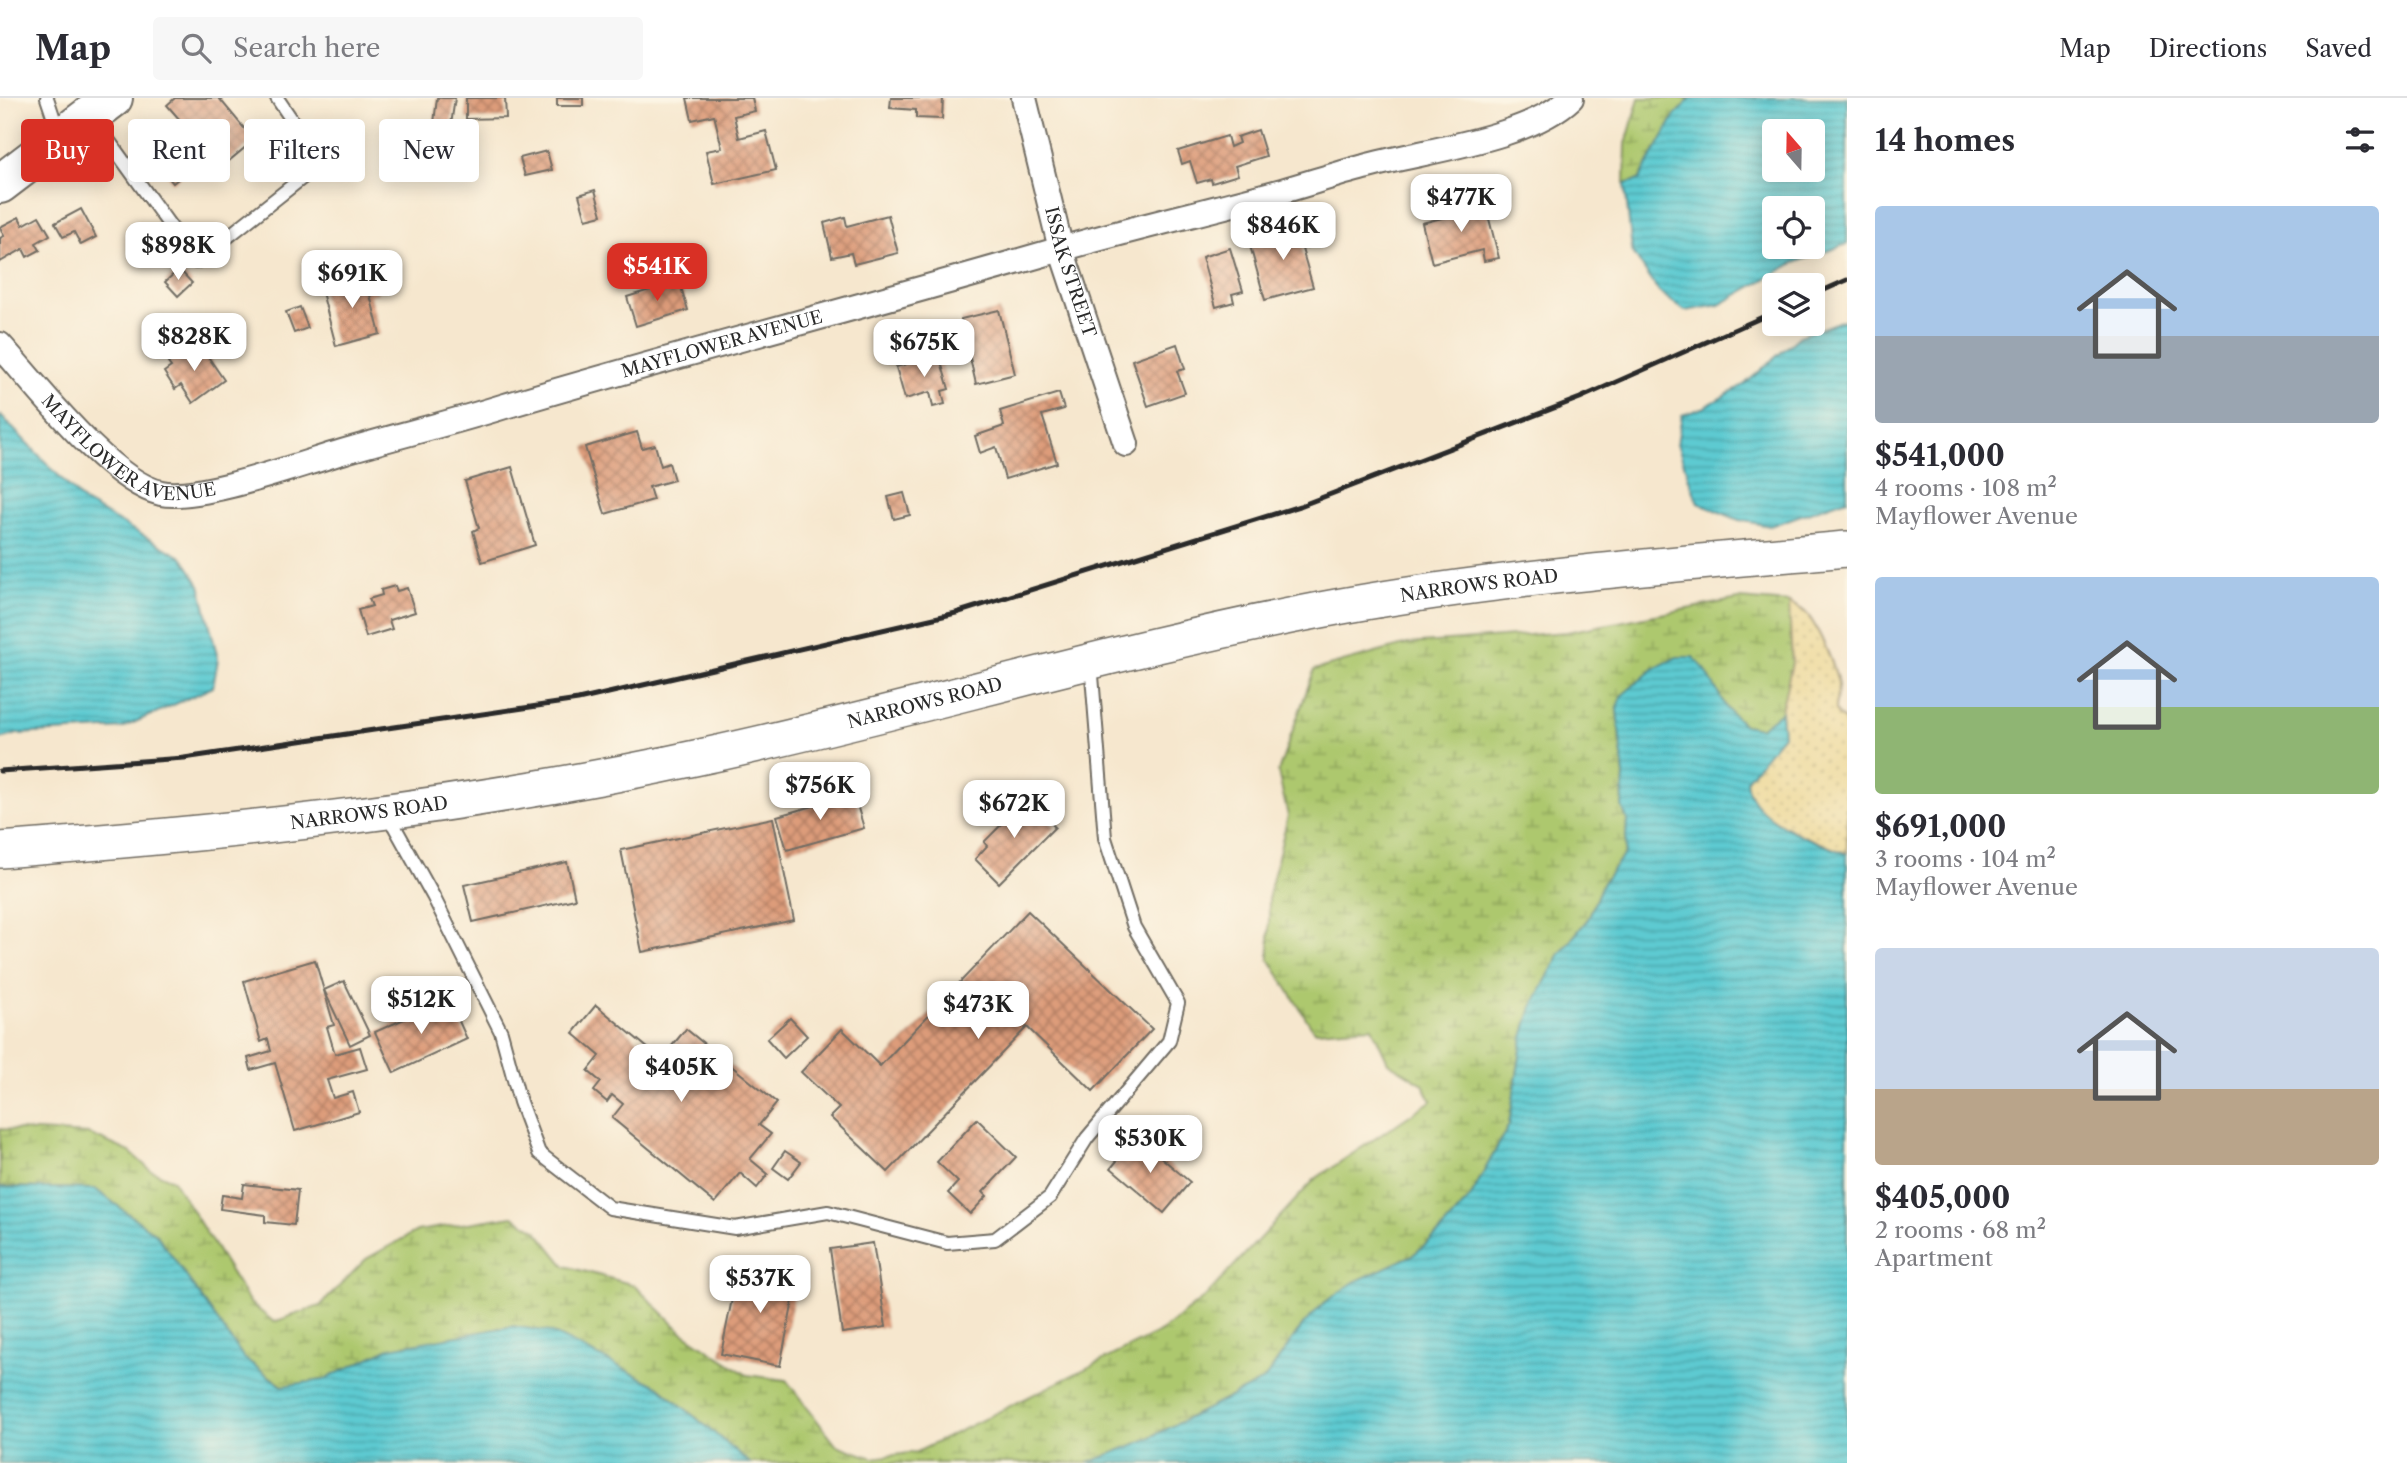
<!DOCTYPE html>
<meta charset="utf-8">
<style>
body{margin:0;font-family:"Libre Caslon Text",serif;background:#f7f7f7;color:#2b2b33;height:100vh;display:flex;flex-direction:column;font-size:26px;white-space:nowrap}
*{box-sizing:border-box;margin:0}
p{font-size:23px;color:#7c7c81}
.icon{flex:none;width:38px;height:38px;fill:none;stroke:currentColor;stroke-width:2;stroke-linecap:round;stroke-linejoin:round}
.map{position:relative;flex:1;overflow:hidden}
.drawer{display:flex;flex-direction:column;background:#fff;width:560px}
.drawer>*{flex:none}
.hud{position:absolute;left:21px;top:21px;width:665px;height:63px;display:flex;gap:14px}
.needle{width:46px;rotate:340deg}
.tools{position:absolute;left:1762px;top:21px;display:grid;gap:14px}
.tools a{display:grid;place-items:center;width:63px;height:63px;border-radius:7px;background:#fff;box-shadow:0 4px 18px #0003;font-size:35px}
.price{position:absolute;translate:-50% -60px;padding:0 16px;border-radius:14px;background:#fff;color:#222;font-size:23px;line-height:46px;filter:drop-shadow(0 2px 4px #0008)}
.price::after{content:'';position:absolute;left:50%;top:42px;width:21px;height:16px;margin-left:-10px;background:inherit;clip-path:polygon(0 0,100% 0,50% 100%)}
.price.selected{background:#d93025;color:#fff}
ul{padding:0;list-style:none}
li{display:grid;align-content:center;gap:14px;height:371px;padding:0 28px}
li span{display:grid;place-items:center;height:217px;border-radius:7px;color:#555}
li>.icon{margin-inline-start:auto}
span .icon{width:126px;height:126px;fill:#fffc;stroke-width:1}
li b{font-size:30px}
h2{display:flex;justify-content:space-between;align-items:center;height:84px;padding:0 28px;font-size:30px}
.tag{padding:0 24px;border-radius:7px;background:#fff;box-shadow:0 4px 18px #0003;font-size:24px;line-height:63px}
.tag.selected{background:#d93025;color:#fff}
header{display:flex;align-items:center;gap:42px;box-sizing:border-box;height:98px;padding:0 35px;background:#fff;border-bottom:2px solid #e1e1e2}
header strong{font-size:33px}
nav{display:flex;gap:38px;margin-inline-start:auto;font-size:24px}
.search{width:490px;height:63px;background:#f7f7f7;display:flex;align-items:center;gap:18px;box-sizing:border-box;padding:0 24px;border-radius:7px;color:#7c7c81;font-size:26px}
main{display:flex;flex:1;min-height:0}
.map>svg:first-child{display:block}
.wetland{fill:url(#wetland-marsh);stroke:#6c7a4c;stroke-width:2}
.sand{fill:url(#sand-dots);stroke:#8c8264;stroke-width:2}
.water{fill:url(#water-rules);stroke:#447a7e;stroke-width:2;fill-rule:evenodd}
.building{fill:url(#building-cross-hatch)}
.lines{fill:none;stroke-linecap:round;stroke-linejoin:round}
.lane-casing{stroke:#726d64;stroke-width:16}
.street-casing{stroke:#726d64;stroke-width:28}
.secondary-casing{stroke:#726d64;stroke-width:38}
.primary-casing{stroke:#726d64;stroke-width:42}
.lane{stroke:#fff;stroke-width:12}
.street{stroke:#fff;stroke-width:24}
.secondary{stroke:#fff;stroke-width:35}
.primary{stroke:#fff;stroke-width:38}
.rail{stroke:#2b2b2b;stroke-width:5}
.labels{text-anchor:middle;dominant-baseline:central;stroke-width:7;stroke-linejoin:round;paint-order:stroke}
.street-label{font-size:18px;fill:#2b2b2b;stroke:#fcf5e5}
</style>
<header>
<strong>Map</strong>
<div class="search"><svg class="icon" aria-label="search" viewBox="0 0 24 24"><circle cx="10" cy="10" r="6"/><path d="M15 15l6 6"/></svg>Search here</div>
<nav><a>Map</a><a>Directions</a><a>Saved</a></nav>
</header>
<main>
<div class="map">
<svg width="1847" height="1365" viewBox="0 0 1847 1365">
<defs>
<pattern id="wetland-marsh" width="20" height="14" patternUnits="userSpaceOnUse" patternTransform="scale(1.75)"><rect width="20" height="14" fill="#adc86e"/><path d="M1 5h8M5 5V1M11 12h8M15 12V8" fill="none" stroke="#8da35b"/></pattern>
<pattern id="sand-dots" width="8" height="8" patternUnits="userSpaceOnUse" patternTransform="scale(1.75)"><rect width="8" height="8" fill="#eeda9e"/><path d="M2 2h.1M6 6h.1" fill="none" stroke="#cb8" stroke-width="1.8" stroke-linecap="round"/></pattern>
<pattern id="water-rules" width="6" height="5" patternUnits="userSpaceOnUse" patternTransform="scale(1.75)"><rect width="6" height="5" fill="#5dcad1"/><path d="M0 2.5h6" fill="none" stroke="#4da4aa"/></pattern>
<pattern id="building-cross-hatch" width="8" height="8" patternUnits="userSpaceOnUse" patternTransform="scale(1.75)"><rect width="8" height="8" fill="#dd9c7a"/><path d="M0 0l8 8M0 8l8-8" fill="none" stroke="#b37f64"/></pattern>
</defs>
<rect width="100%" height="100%" fill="#fcf5e5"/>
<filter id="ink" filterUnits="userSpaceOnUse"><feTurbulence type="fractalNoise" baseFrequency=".0143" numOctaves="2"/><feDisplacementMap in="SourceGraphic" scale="14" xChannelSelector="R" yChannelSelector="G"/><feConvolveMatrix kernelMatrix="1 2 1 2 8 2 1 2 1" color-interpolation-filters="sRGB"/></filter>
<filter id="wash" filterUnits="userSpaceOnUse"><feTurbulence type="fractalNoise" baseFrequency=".00686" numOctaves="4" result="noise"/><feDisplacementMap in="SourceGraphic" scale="28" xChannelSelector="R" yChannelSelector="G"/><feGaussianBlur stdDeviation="1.57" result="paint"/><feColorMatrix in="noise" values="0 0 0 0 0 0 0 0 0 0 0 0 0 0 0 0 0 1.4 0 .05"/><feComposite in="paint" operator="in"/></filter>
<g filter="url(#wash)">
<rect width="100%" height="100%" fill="#f6e7ce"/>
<g class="wetland">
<polygon points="1639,0 1691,0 1675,17 1639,82 1625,86 1626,46"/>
<polygon points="1739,501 1789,505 1792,565 1781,614 1760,630 1744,627 1727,611 1705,571 1617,612 1624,678 1622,708 1627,722 1625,755 1602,786 1588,821 1559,857 1523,939 1509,1027 1470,1100 1439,1135 1413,1157 1354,1184 1303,1227 1264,1282 1143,1343 1088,1365 750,1365 658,1288 390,1250 323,1282 283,1288 244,1260 157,1137 95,1091 0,1089 0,1031 89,1036 130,1054 150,1072 173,1082 250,1205 274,1224 320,1208 366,1161 417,1133 513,1118 536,1132 565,1168 634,1187 682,1234 747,1277 786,1282 836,1347 873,1360 917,1354 1160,1234 1205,1199 1315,1081 1431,1003 1423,986 1388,964 1372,929 1314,933 1269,861 1269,796 1288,718 1278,674 1314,572 1408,546 1567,534"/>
</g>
<path class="sand" d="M 1789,505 C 1795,508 1803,511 1807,516 C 1818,529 1836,570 1838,587 C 1840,606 1825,610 1847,624 L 1847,756 C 1813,742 1750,722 1745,682 L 1783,637 L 1781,614 L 1792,565 Z"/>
<g class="water">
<path d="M 1691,0 L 1847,0 L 1847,146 L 1794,165 L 1719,207 L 1685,213 L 1659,194 L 1632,153 L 1625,86 L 1639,82 L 1675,17 ZM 1813,33 L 1813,72 L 1774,72 L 1774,33 ZM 1813,110 L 1813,149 L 1774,149 L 1774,110 Z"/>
<polygon points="1847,221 1847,401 1770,428 1739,422 1698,405 1677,346 1682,317 1703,310 1745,286 1800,238"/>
<polygon points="0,317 84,404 183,460 200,487 218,561 213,589 122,630 17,636 0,641"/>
<path d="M 1677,559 L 1693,559 L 1705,571 L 1727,611 L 1744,627 L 1760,630 L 1781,614 L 1783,637 L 1746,682 C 1749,722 1814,743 1847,756 L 1847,1365 L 1088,1365 L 1143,1343 L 1264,1282 L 1303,1227 L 1325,1204 L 1354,1184 L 1413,1157 L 1439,1135 L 1470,1100 L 1509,1027 L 1523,939 L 1532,909 L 1559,857 L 1588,821 L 1602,786 L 1625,755 L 1627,722 L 1622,708 L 1624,678 L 1617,612 L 1621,598 L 1653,571 Z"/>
<polygon points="0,1089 95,1091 157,1137 244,1260 282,1288 323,1282 390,1250 513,1228 550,1234 658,1288 750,1365 0,1365"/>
</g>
<g id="blocks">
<g class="building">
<polygon points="175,0 219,0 254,42 218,72 206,58 173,85 145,51 180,22 167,7"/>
<polygon points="437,0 455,0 451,27 434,25"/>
<polygon points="466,0 505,0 506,20 466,21"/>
<rect x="557" y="0" width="26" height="8"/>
<polygon points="687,0 752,0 755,13 734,18 739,40 766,33 776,72 714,86 706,53 722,50 714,17 692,22"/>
<polygon points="891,0 943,0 942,21 916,20 916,12 890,10"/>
<polygon points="1258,32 1266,58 1235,68 1238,77 1212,85 1211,81 1197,85 1190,63 1182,66 1178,53 1227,38 1230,49 1239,45 1237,39"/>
<polygon points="547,53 552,72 525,78 520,60"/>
<polygon points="595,92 602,117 586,121 579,97"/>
<polygon points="1469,100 1473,116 1487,113 1499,160 1484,163 1482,152 1432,165 1422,125 1454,117 1450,105"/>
<polygon points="81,111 96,139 81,147 74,134 63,139 55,125"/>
<polygon points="888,117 898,155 854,166 851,155 832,159 824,125 845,119 847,128"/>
<polygon points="39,118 50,137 36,145 40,152 27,159 23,151 0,164 0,140 4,138 0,129 19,119 23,127"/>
<polygon points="1312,127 1317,146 1302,151 1313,189 1265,202 1249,144"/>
<polygon points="1230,150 1243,193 1232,196 1234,204 1216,209 1202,159"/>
<polygon points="179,171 192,185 178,198 165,184"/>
<polygon points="373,176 378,195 370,197 380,236 336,248 321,190"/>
<polygon points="679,183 688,212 636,228 627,199"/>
<polygon points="300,209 308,230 294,235 286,214"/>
<polygon points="999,212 1015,276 976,286 961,221"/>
<polygon points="198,244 224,282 193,305 181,287 175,291 164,274 171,269 168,265"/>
<polygon points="1177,246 1185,271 1177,273 1185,295 1148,308 1132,262"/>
<polygon points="939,257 949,291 942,293 945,306 933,309 930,294 905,301 896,269"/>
<polygon points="1059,295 1064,311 1042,317 1057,365 1005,381 996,349 980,355 975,338 1004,328 1000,313"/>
<polygon points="637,334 642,350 655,347 661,368 669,365 674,382 649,389 653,402 605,416 585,349"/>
<polygon points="512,369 535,447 482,464 473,433 479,430 465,383"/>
<polygon points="904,395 910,417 894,421 888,399"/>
<polygon points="395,488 397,493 407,490 415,514 389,522 392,531 366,539 358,512 372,508 369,501 382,497 381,492"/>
<polygon points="854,697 864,730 787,752 777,718"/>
<polygon points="1027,701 1055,729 999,785 975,761 987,748 984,744 1012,716 1006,711 1014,702 1020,708"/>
<polygon points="773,720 794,822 642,854 621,752"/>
<polygon points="567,764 575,801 473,824 464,787"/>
<polygon points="1028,813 1152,931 1093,993 1027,929 888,1074 830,1019 839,1010 801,974 842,931 880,968"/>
<polygon points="315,862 334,927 327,929 335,956 360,949 367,971 327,982 333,1000 353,994 359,1014 295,1033 275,965 251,972 248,960 271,953 268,941 261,944 244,883"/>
<polygon points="344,883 370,937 350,947 324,892"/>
<polygon points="449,901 467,941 394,975 375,934"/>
<polygon points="596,907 661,961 686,931 777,1005 759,1027 771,1036 750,1061 768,1076 757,1090 740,1075 715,1105 612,1020 623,1006 612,997 607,1004 594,993 601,984 588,973 600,958 573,935"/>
<polygon points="790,920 807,938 784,960 767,941"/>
<polygon points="977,1021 1016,1059 983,1094 987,1098 970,1116 948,1095 958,1084 937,1064"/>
<polygon points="1137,1039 1190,1084 1164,1115 1111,1070"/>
<polygon points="785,1053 801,1064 788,1081 773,1070"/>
<polygon points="244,1086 298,1092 294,1127 265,1124 265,1117 220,1111 222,1097 242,1100"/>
<polygon points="873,1145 886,1229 842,1235 830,1151"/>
<polygon points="739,1166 798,1178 780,1268 721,1256"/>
</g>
</g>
</g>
<g filter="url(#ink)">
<use href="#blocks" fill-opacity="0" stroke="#726d64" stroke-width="2"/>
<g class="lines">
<g class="lane-casing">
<g id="lane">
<polyline points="47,0 59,36"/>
<polyline points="93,21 196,164 321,65 277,0"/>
<polyline points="387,715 433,798 501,934 520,1004 539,1055 610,1110 735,1130 828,1114 947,1145 995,1141 1050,1099 1087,1040 1169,943 1178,905 1134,829 1105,740 1091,565"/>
</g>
</g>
<g class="street-casing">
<g id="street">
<path id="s1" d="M 1024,0 L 1061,151 L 1126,346"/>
<path id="s2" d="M 0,247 C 36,287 110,384 161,395 C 199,403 301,366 342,354 C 396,338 451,325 505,308 C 690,253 876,205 1061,151 C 1134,130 1209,113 1282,93 C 1310,85 1337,76 1364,69 C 1424,52 1526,42 1571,0"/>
</g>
</g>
<g class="secondary-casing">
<g id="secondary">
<path id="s3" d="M 0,752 C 240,734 473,709 709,657 C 921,611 1128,547 1342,508 C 1508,478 1679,466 1847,451"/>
</g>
</g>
<g class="primary-casing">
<polyline id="primary" points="0,86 113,0"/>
</g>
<use href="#lane" class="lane"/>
<use href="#street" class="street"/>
<use href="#secondary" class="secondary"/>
<use href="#primary" class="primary"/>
<g class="rail">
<polyline points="1813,197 1847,182"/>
<polyline points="0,673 184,660 578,602 956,515 1300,408 1580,300 1774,214"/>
</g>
</g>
</g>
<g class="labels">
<g class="street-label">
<text stroke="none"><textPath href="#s1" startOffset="180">ISSAK STREET</textPath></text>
<text stroke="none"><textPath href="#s2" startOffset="803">MAYFLOWER AVENUE</textPath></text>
<text stroke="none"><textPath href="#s2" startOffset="173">MAYFLOWER AVENUE</textPath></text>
<text stroke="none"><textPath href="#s3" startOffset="1505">NARROWS ROAD</textPath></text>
<text stroke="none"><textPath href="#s3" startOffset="938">NARROWS ROAD</textPath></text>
<text stroke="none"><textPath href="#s3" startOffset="371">NARROWS ROAD</textPath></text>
</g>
</g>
</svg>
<div class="tools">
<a><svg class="needle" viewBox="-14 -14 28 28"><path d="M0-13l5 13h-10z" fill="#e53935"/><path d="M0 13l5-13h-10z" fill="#7c7c81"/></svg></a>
<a><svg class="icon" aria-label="locate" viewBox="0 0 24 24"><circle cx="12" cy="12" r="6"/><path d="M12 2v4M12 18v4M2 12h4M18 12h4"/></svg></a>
<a><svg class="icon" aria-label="layers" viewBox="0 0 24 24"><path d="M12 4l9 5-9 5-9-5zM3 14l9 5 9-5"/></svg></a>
</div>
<b class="price" style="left:1461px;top:136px">$477K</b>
<b class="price" style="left:1283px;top:164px">$846K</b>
<b class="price" style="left:178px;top:184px">$898K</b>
<b class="price selected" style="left:657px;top:205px">$541K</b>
<b class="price" style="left:352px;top:212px">$691K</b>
<b class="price" style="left:194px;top:275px">$828K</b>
<b class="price" style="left:924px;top:281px">$675K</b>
<b class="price" style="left:820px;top:724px">$756K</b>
<b class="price" style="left:1014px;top:742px">$672K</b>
<b class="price" style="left:421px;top:938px">$512K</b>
<b class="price" style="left:978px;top:943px">$473K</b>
<b class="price" style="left:681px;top:1006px">$405K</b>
<b class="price" style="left:1150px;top:1077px">$530K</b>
<b class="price" style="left:760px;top:1217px">$537K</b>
<div class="hud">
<a class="tag selected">Buy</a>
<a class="tag">Rent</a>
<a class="tag">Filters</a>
<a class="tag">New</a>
</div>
</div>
<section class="drawer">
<h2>14 homes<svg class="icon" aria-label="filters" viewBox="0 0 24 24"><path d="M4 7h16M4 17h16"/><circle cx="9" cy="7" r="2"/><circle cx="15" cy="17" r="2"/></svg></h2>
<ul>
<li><span style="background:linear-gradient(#a9c7e8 60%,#9aa5b1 0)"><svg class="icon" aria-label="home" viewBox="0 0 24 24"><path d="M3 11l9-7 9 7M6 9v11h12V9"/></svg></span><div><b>$541,000</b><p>4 rooms · 108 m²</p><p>Mayflower Avenue</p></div></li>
<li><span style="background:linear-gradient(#a9c7e8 60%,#8fb573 0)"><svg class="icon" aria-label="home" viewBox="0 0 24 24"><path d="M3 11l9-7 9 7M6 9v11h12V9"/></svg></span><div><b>$691,000</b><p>3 rooms · 104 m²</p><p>Mayflower Avenue</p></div></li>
<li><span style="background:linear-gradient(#c9d6e8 65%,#b9a48a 0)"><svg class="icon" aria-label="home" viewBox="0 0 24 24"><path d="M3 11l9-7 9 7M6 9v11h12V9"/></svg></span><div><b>$405,000</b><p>2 rooms · 68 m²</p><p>Apartment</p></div></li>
</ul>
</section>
</main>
